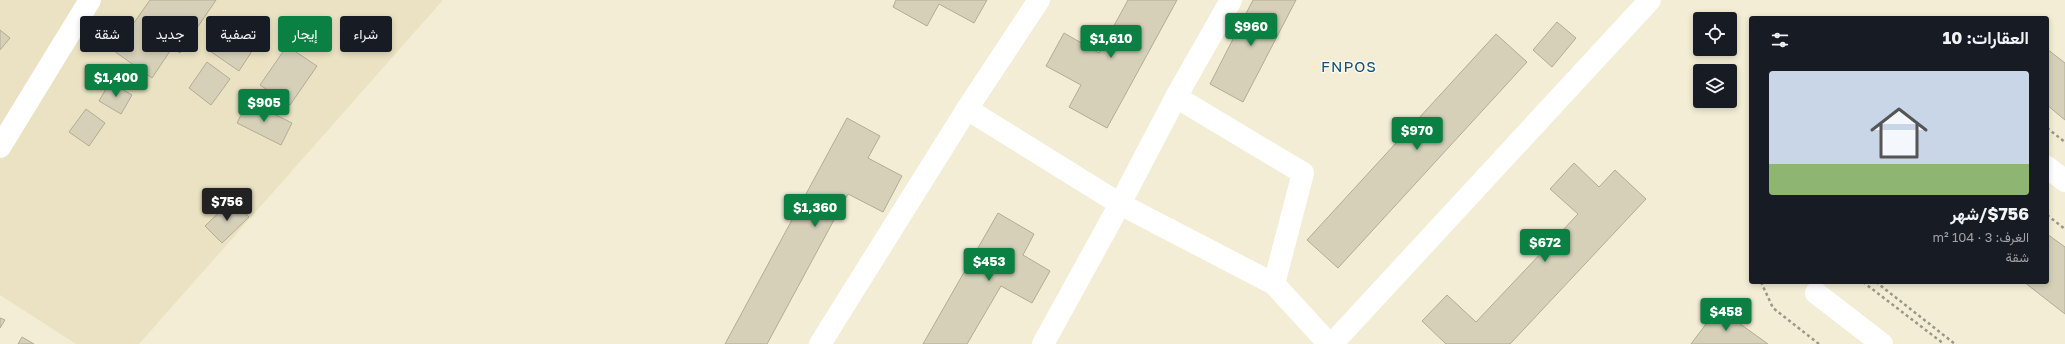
<!DOCTYPE html>
<html lang="ar">
<meta charset="utf-8">
<style>
body{margin:0;font-family:"Golos Text",Vazirmatn,sans-serif;background:#20242c;color:#f1f3f6;direction:rtl;height:100vh;display:flex;flex-direction:column;font-size:15px;white-space:nowrap}
*{box-sizing:border-box;margin:0}
p{font-size:13px;color:#9ea1a6}
.icon{flex:none;width:22px;height:22px;fill:none;stroke:currentColor;stroke-width:2;stroke-linecap:round;stroke-linejoin:round}
.map{position:relative;flex:1;overflow:hidden;direction:ltr}
.drawer{position:absolute;left:1749px;top:16px;width:300px;height:268px;display:flex;flex-direction:column;background:#171b24;border-radius:4px;box-shadow:0 2px 6px #0003;direction:rtl}
.drawer>*{flex:none}
.top-card{position:absolute;left:12px;top:16px;width:380px;height:36px;direction:rtl;display:flex;gap:8px}
.tools{position:absolute;left:1693px;top:12px;display:grid;gap:8px}
.tools a{display:grid;place-items:center;width:44px;height:44px;border-radius:4px;background:#171b24;box-shadow:0 2px 6px #0003;font-size:20px}
.price{position:absolute;translate:-50% -34px;padding:0 9px;border-radius:4px;background:#0b8043;color:#fff;font-size:13px;line-height:26px;filter:drop-shadow(0 1px 2px #0008)}
.price::after{content:'';position:absolute;left:50%;top:24px;width:12px;height:9px;margin-left:-6px;background:inherit;clip-path:polygon(0 0,100% 0,50% 100%)}
.price.current{background:#222;color:#fff}
ul{padding:0;list-style:none}
li{display:grid;align-content:center;gap:8px;height:212px;padding:0 20px}
li+li{border-top:1px solid #363941}
li span{display:grid;place-items:center;height:124px;border-radius:4px;color:#555}
li>.icon{margin-inline-start:auto}
span .icon{width:72px;height:72px;fill:#fffc;stroke-width:1}
li b{font-size:17px}
h2{display:flex;justify-content:space-between;align-items:center;height:48px;padding:0 20px;font-size:17px}
.pill{padding:0 14px;border-radius:4px;background:#171b24;box-shadow:0 2px 6px #0003;font-size:14px;line-height:36px}
.pill.current{background:#0b8043;color:#fff}
.map>svg:first-child{display:block}
.built{fill:#eae2c2}
.building{fill:#d6d0b9;stroke:#b2ac95}
.lines{fill:none;stroke-linecap:round;stroke-linejoin:round}
.path{stroke:#9b9786;stroke-width:2.5;stroke-dasharray:3 3;stroke-linecap:butt}
.street{stroke:#fff;stroke-width:22}
.labels{text-anchor:middle;dominant-baseline:central;stroke-width:3;stroke-linejoin:round;paint-order:stroke}
.neighbourhood-label{font-size:15px;letter-spacing:1px;fill:#0d5180;stroke:#fffae7}
</style>
<div class="map">
<svg width="2065" height="344" viewBox="0 0 2065 344">
<rect width="100%" height="100%" fill="#f3edd5"/>
<polygon class="built" points="0,0 443,0 139,344 76,344 0,295"/>
<g class="building">
<polygon points="150,0 216,0 180,53 172,48 152,78 114,51"/>
<polygon points="896,0 987,0 974,23 939,4 927,26 893,7"/>
<polygon points="1128,0 1177,0 1107,128 1069,107 1081,85 1046,66 1064,33 1099,53"/>
<polygon points="1253,0 1296,0 1243,102 1210,84"/>
<polygon points="227,20 258,42 239,71 207,49"/>
<polygon points="1557,22 1576,38 1552,67 1533,50"/>
<polygon points="0,30 10,38 0,50"/>
<polygon points="1496,34 1527,62 1338,268 1307,240"/>
<polygon points="287,46 317,66 290,105 260,85"/>
<polygon points="2047,49 2065,63 2065,120 2047,105"/>
<polygon points="207,62 230,79 211,105 189,88"/>
<polygon points="110,82 132,95 121,114 99,101"/>
<polygon points="248,101 292,123 281,145 237,123"/>
<polygon points="86,109 105,123 89,146 69,132"/>
<polygon points="847,118 880,136 868,158 902,176 883,212 848,194 767,344 725,344"/>
<polygon points="1574,163 1599,187 1615,170 1646,199 1510,344 1446,344 1422,321 1447,295 1476,322 1578,214 1550,189"/>
<polygon points="232,200 249,217 222,243 205,226"/>
<polygon points="998,213 1034,234 1023,255 1050,271 1032,303 1001,286 967,344 923,344"/>
<polygon points="2047,234 2065,247 2065,314 2024,282 2047,282"/>
<polygon points="1718,308 1768,344 1691,344"/>
<polygon points="0,318 5,320 0,328"/>
<polygon points="22,337 34,344 18,344"/>
</g>
<g class="lines">
<g class="path">
<polyline points="2047,128 2065,142"/>
<polyline points="2047,215 2065,229"/>
<polyline points="1761,282 1773,308 1819,344"/>
<polyline points="1863,282 1944,344"/>
<polyline points="1876,282 1955,344"/>
</g>
<g class="street">
<polyline points="1039,0 967,109 1120,204 1274,284 1303,173 1176,97 1231,0"/>
<polyline points="0,147 90,0"/>
<polyline points="2047,167 2065,181"/>
<polyline points="1274,284 1329,344"/>
<polyline points="1816,293 1882,344"/>
<polyline points="820,344 967,109"/>
<polyline points="1043,344 1120,204 1176,97"/>
<polyline points="1332,344 1650,0"/>
</g>
</g>
<g class="labels">
<g class="neighbourhood-label">
<text x="1349" y="66">FNPOS</text>
</g>
</g>
</svg>
<div class="tools">
<a><svg class="icon" aria-label="locate" viewBox="0 0 24 24"><circle cx="12" cy="12" r="6"/><path d="M12 2v4M12 18v4M2 12h4M18 12h4"/></svg></a>
<a><svg class="icon" aria-label="layers" viewBox="0 0 24 24"><path d="M12 4l9 5-9 5-9-5zM3 14l9 5 9-5"/></svg></a>
</div>
<b class="price" style="left:1251px;top:47px">$960</b>
<b class="price" style="left:1111px;top:59px">$1,610</b>
<b class="price" style="left:116px;top:98px">$1,400</b>
<b class="price" style="left:264px;top:123px">$905</b>
<b class="price" style="left:1417px;top:151px">$970</b>
<b class="price current" style="left:227px;top:222px">$756</b>
<b class="price" style="left:815px;top:228px">$1,360</b>
<b class="price" style="left:1545px;top:263px">$672</b>
<b class="price" style="left:989px;top:282px">$453</b>
<b class="price" style="left:1726px;top:332px">$458</b>
<div class="top-card">
<a class="pill">شراء</a>
<a class="pill current">إيجار</a>
<a class="pill">تصفية</a>
<a class="pill">جديد</a>
<a class="pill">شقة</a>
</div>
<section class="drawer">
<h2>العقارات: 10<svg class="icon" aria-label="filters" viewBox="0 0 24 24"><path d="M4 7h16M4 17h16"/><circle cx="9" cy="7" r="2"/><circle cx="15" cy="17" r="2"/></svg></h2>
<ul>
<li><span style="background:linear-gradient(#c9d6e8 75%,#8fb573 0)"><svg class="icon" aria-label="home" viewBox="0 0 24 24"><path d="M3 11l9-7 9 7M6 9v11h12V9"/></svg></span><div><b>$756/شهر</b><p>الغرف: 3 · 104 m²</p><p>شقة</p></div></li>
</ul>
</section>
</div>
